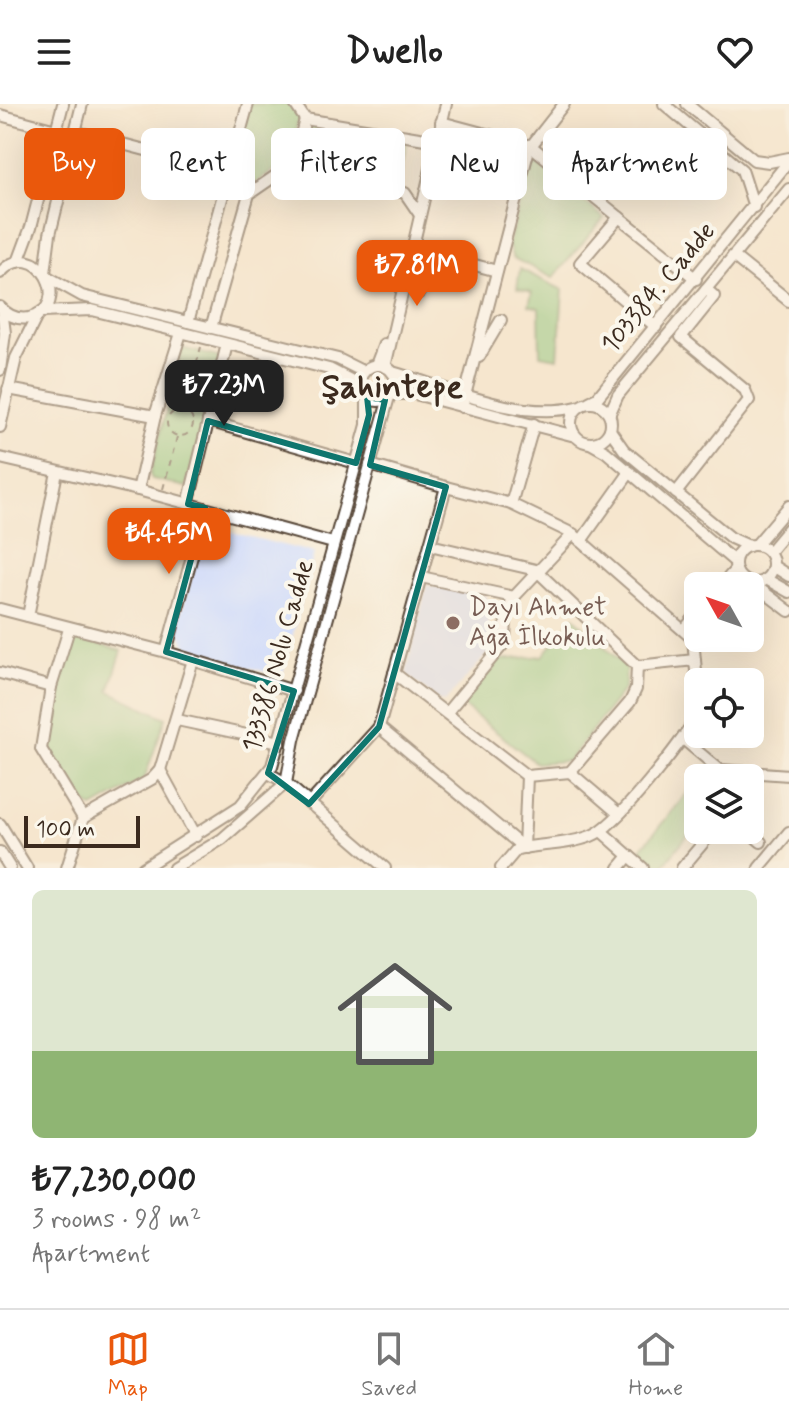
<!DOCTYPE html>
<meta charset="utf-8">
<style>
body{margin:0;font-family:Mynerve,sans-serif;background:#f6f6f6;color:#222;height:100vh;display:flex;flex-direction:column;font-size:30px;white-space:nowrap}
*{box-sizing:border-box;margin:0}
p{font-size:26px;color:#767676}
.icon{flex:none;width:44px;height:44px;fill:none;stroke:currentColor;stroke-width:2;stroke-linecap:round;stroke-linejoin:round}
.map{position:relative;height:764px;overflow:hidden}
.drawer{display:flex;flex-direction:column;background:#fff;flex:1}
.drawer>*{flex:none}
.hud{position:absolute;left:24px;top:24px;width:742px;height:72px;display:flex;gap:16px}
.needle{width:52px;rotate:310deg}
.buttons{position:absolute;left:684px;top:468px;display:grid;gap:16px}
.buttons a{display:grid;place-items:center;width:80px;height:80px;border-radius:12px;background:#fff;box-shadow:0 8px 32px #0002;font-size:40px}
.scale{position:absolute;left:24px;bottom:20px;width:116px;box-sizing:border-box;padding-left:8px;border:4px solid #3b2a1e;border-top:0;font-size:22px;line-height:28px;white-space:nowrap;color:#3b2a1e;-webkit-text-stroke:6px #fbf7ec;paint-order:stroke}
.price{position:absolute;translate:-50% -68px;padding:0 18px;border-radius:16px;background:#ea580c;color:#fff;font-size:26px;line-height:52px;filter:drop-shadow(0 2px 4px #0008)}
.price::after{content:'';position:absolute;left:50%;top:48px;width:24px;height:18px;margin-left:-12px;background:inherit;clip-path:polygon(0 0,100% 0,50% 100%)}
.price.current{background:#222;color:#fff}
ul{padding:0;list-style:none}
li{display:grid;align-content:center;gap:16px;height:424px;padding:0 32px}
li+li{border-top:2px solid #e0e0e0}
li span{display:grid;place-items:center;height:248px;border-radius:12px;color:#555}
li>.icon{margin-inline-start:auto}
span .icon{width:144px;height:144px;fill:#fffc;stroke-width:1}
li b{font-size:34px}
.pill{padding:0 28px;border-radius:12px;background:#fff;box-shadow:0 8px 32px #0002;font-size:28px;line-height:72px}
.pill.current{background:#ea580c;color:#fff}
header{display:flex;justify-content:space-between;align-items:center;height:104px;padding:0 32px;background:#fff;font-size:36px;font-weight:800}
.tab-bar{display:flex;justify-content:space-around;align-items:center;height:112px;border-top:2px solid #e0e0e0;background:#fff;font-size:22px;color:#767676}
.tab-bar a{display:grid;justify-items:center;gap:4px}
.tab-bar .current{color:#ea580c}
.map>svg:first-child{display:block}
.built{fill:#cfdafa}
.green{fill:#8ac67b;stroke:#62784c;stroke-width:2}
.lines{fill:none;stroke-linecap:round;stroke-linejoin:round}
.minor-casing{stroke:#574638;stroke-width:14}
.path{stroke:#574638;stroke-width:2;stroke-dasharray:6 6;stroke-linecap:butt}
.minor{stroke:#fff;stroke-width:10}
.marked{fill:none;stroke:#0f766e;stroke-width:6;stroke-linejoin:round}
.education-dot{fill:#8d6e63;stroke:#fbf7ec;stroke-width:3}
.labels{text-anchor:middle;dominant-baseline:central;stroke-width:8;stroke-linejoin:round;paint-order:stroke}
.street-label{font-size:26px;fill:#3b2a1e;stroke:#fbf7ec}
.education-label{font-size:26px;fill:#785e54;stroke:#fbf7ec;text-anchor:start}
.district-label{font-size:34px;font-weight:bold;fill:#3b2a1e;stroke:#fbf7ec}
</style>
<header><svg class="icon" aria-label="menu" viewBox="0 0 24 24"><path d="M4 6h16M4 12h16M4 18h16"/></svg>Dwello<svg class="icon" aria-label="heart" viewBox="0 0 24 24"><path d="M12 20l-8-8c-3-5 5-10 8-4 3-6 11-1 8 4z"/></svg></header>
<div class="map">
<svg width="789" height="764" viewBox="0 0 789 764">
<rect width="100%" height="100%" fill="#fbf7ec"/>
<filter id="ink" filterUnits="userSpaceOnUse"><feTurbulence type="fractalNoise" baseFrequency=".0125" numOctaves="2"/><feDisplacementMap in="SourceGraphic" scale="16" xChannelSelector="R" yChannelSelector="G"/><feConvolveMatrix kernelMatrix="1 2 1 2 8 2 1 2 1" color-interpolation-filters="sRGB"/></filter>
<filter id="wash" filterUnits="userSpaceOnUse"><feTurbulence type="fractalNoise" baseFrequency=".006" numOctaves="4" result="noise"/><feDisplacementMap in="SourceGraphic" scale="32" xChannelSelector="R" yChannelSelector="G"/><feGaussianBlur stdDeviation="1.8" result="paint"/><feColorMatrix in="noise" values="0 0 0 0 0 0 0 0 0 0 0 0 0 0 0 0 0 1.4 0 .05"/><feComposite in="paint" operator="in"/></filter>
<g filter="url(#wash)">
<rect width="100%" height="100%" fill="#f5e6ce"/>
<g class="built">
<polygon points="206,422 314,449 282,572 190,548 177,524"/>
<polygon points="427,481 486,492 491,546 445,598 439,597 406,570"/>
</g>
<g class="green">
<polygon points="249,0 289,0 299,13 288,57 254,80 230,77"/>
<polygon points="308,20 407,41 398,81 300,55"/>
<polygon points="532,53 604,114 553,174 513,154 508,141"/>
<polygon points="520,165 563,186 558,254 540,251 539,204 529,201 532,188 517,184"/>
<polygon points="182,244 221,254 186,383 152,375 150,371"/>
<polygon points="574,513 626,563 625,584 568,657 536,659 462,601 499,556 543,552"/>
<polygon points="72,532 122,547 109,587 166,614 144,675 93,704 77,693 44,636"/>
<polygon points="698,676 698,719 661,764 640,746"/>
</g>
</g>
<g filter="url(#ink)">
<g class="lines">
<g class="minor-casing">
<g id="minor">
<polyline points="295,0 305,15 437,37"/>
<polyline points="564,0 531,42 696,175"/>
<polyline points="664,0 742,66 754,103"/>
<polyline points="687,0 754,56 769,58 789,54"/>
<polyline points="0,11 56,26"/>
<polyline points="441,18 531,42"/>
<polyline points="77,28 229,68"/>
<polyline points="294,59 405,89 420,111"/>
<polyline points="225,80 254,84"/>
<polyline points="619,113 580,159 656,223"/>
<polyline points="412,144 497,167"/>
<polyline points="733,152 789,197"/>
<polyline points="18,158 31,123 63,0"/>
<path d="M 0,169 C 37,128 76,204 29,214 C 17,216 8,212 0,203"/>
<polyline points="45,169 50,130 82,0"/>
<polyline points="48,173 82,192 338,255 364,268"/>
<polyline points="419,189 430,148"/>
<polyline points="41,208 92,206 329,265 360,281"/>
<polyline points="188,218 248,0"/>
<polyline points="211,224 249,90 294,59 305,15"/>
<polyline points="479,253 501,216"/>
<polyline points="376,261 384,240"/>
<circle cx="378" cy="279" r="18"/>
<polyline points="385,263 446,0"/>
<polyline points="0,266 5,229 2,206"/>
<path d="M 392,268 C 450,284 517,317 577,303"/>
<polyline points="8,285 155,312"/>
<polyline points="392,290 415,290 575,332"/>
<polyline points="589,298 597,294 789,57"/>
<circle cx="591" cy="319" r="20"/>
<polyline points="462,303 530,41"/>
<polyline points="610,309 618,291 789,85"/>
<polyline points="208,317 356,359"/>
<polyline points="0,323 16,254 38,210"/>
<polyline points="610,326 624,346 731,434 749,442"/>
<polyline points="590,339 606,348 735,458"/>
<polyline points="0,354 138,386 155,312 181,229"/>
<polyline points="370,361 446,383 379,623"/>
<polyline points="446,383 511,400 573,430 693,535 698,588"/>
<polyline points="138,386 333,439"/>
<polyline points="676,389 749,296 745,286 681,233 714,192 706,185"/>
<polyline points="188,400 227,240"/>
<polyline points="511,400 534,320"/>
<polyline points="581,437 630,368"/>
<circle cx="754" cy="460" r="19"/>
<polyline points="756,441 789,402"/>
<polyline points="769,448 789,424"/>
<polyline points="773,462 789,472"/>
<polyline points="421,473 514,493"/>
<polyline points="766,475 789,488"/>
<polyline points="752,479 789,507"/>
<polyline points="721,482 735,466"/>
<polyline points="0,505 166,548 294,587"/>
<polyline points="28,512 57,368"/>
<polyline points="69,525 51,583 41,645 83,714 152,675 160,666 193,556"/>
<polyline points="684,526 698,509"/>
<polyline points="166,548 205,404"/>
<polyline points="637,562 695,556"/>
<polyline points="0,569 51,583"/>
<polyline points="394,569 527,672 570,668 630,598 636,585 637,562 536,466 430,441"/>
<polyline points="448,607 505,538 506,512 514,493 573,430"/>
<polyline points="177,616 280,638"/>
<polyline points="683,635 720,666 789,671"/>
<polyline points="160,666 196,732"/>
<polyline points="570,668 619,710"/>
<polyline points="268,669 286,679 385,764"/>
<polyline points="309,700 379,623 524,744"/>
<polyline points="0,720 27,764"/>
<polyline points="747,726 761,738"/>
<polyline points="601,727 643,764"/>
<polyline points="524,744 527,672"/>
<polyline points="0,748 10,764"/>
<polyline points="67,764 83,714"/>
<polyline points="143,764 240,702 272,662 367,321 367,293"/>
<polyline points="174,764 222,735 286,679 294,636 389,293"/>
<path d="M 501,764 L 517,745 C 541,740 568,741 591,732 C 618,722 682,637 698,611"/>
<polyline points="619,764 629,752"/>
<polyline points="682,764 714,726"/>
<polyline points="759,764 789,728"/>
</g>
</g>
<g class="path">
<polyline points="174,279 207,287"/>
<circle cx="180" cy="319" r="13"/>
<polyline points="184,306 201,243"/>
<polyline points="163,385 177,333"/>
</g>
<use href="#minor" class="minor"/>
</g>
</g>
<path d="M0 0H789V764H0ZM 367,293 L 385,296 L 370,361 L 446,383 L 379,623 L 309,700 L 268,669 L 294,587 L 166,548 L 205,404 L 188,400 L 208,317 L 356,359 L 369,311 Z" fill="#f5e6ce" fill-opacity=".55" fill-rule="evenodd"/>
<path class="marked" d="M 367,293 L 385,296 L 370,361 L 446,383 L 379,623 L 309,700 L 268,669 L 294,587 L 166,548 L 205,404 L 188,400 L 208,317 L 356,359 L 369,311 Z"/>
<circle class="education-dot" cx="453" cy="519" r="8"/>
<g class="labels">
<g class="street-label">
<text transform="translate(659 184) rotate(-50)">103384. Cadde</text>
<text transform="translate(279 552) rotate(-74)">133386 Nolu Cadde</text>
</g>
<g class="education-label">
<text x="469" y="504">Dayı Ahmet<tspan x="469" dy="30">Ağa İlkokulu</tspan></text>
</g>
<g class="district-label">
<text x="392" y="283">Şahintepe</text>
</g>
</g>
</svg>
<div class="buttons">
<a><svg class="needle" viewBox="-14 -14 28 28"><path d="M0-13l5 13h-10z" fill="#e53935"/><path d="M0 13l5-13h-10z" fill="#767676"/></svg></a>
<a><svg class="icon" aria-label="locate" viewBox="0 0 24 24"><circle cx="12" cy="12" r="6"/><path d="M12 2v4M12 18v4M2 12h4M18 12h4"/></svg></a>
<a><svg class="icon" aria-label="layers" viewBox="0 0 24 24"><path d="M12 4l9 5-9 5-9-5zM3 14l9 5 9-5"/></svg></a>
</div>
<div class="scale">100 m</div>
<b class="price" style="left:417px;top:204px">₺7.81M</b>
<b class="price current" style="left:224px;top:324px">₺7.23M</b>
<b class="price" style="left:169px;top:472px">₺4.45M</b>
<div class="hud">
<a class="pill current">Buy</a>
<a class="pill">Rent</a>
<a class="pill">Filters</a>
<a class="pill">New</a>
<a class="pill">Apartment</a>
</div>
</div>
<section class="drawer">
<ul>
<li><span style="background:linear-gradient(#dfe7d0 65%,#8fb573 0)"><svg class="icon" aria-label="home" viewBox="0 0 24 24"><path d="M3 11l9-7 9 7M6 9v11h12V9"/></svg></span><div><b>₺7,230,000</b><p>3 rooms · 98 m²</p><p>Apartment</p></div></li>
</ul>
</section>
<nav class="tab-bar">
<a class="current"><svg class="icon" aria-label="map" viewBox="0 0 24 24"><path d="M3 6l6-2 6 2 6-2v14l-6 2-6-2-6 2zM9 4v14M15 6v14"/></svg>Map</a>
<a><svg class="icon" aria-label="saved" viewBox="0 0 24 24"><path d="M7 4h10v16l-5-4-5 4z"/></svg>Saved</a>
<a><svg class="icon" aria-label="home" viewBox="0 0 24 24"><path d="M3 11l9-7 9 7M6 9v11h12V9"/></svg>Home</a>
</nav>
